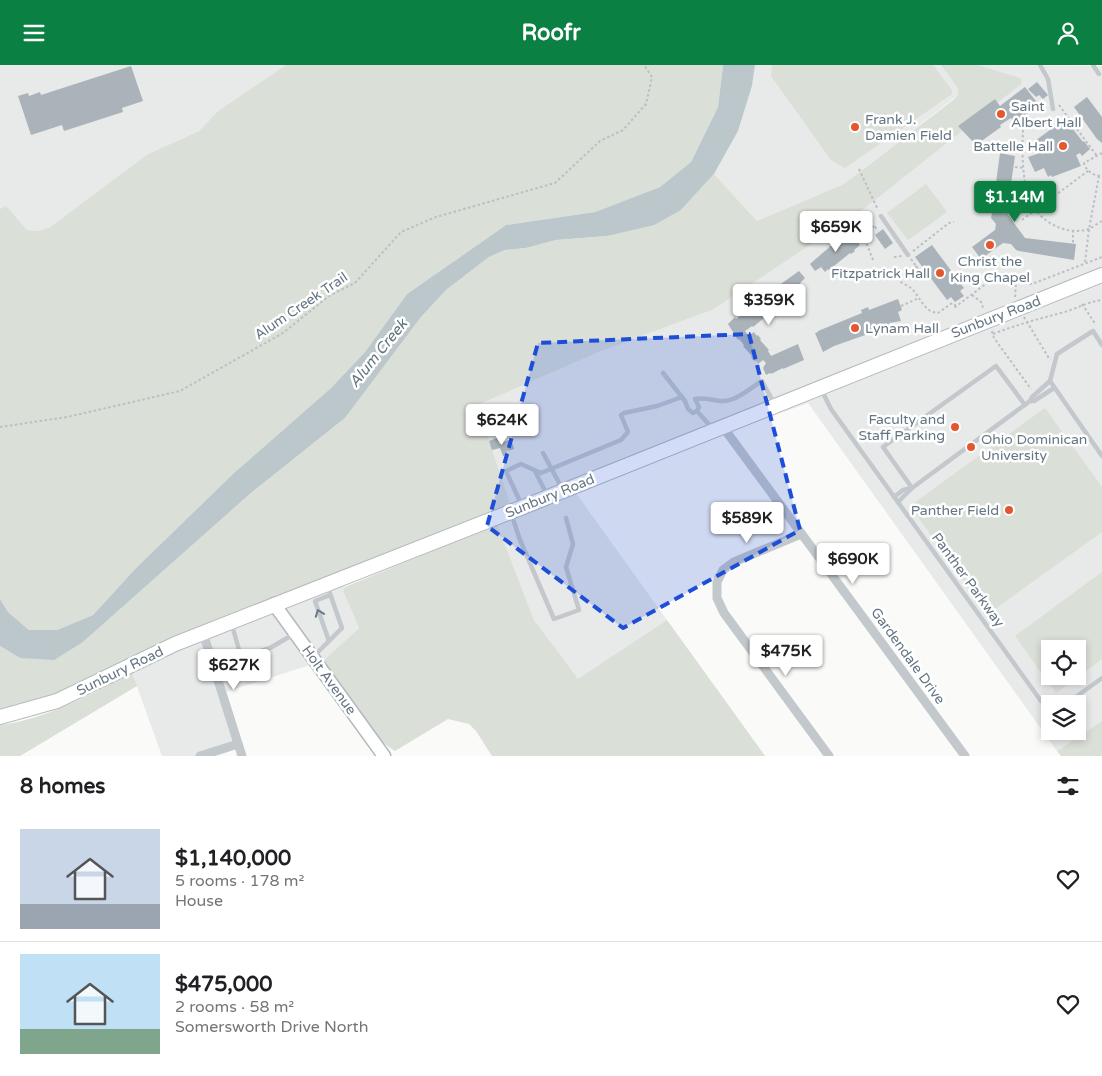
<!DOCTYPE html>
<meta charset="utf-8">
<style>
body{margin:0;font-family:"Varela Round",sans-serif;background:#f6f6f6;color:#202124;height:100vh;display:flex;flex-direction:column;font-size:19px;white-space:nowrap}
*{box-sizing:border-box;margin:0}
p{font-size:16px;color:#757577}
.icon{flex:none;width:28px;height:28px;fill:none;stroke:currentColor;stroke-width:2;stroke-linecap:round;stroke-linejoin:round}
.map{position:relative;height:691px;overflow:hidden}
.drawer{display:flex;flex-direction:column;background:#fff;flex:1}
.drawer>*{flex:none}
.controls{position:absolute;left:1041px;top:575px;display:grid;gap:10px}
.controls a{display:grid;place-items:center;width:45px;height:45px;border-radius:0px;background:#fff;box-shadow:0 2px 8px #0003;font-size:25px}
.price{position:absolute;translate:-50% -42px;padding:0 11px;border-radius:5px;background:#fff;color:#222;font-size:16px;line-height:32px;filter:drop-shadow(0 1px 2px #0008)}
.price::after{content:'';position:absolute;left:50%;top:30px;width:15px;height:11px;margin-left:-8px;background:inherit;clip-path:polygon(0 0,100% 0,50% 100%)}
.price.on{background:#0b8043;color:#fff}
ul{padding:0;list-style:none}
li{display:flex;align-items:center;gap:15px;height:125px;padding:0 20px}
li+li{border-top:1px solid #e0e0e0}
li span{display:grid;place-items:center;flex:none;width:140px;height:100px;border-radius:0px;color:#555}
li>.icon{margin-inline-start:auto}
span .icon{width:60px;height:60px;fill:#fffc;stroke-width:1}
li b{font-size:21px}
h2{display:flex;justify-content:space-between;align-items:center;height:60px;padding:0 20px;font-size:21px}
header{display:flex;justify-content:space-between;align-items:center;height:65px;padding:0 20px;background:#0b8043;color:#fff;font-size:22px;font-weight:800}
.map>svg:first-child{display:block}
.built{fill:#e8e9e9;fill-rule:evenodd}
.green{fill:#dadfd7;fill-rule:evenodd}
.water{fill:#bbc7cb}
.building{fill:#aab3b9}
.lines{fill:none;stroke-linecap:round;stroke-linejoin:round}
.secondary-casing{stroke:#b3babf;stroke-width:15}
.primary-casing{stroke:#b5babe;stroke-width:16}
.path{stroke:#bbbfc2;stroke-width:2;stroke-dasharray:2.5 2.5;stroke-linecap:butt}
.lane{stroke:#c3c8cc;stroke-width:4.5}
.street{stroke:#c3c8cc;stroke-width:9}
.secondary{stroke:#fff;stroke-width:12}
.primary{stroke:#fff;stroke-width:14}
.oneway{stroke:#6a7a87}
.marked{fill:#1d4ed8;fill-opacity:0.2;stroke:#1d4ed8;stroke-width:4;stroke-dasharray:10 6;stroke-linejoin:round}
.poi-dot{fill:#e4572e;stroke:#fff;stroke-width:2}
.labels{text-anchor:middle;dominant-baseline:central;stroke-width:5;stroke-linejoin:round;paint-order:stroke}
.poi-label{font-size:14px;fill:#657683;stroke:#fff;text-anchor:start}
.street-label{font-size:14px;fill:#657683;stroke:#fff}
.water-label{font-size:15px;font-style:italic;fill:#60757c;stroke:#fff}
</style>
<header><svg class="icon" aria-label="menu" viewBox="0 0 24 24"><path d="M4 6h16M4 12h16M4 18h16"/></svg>Roofr<svg class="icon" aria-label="person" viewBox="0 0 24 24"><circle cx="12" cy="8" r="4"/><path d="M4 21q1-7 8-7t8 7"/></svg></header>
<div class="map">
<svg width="1102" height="691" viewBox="0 0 1102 691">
<rect width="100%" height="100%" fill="#fafaf8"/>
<g class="built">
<polygon points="0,0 286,0 218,46 199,66 148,89 50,162 38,166 27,165 6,142 0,144"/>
<polygon points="755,0 941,0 957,22 958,30 844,119 757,156 714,109 738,66 752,21"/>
<path d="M 978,0 L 1102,1 L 1102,656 L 1057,686 L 808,338 L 573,424 L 667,555 L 578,615 L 534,555 L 497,459 L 511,441 L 476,340 L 599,287 L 712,245 L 1021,13 ZM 1050,584 L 1078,584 L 1078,611 L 1050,611 ZM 1050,639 L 1078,639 L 1078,666 L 1050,666 Z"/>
<polygon points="335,509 345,522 343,526 359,563 323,596 222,628 238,682 210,691 162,691 127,594 165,576"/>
</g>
<g class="green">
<polygon points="286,0 723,0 718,42 691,97 660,122 595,147 506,160 407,229 365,287 331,323 234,408 136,503 93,550 57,565 29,565 8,547 0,534 0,144 6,141 27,165 38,166 50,162 148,89 199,66 218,46"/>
<polygon points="772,0 933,0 952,25 952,29 845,103 831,95 771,11"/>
<polygon points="941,0 978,0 1021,13 1021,19 861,146 712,245 599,287 477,340 511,441 165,576 45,633 0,646 0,581 20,593 83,577 252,427 345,353 421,252 446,225 489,192 505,185 526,183 556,175 607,171 681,145 714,109 757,156 844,119 953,35 958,30 957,22"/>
<polygon points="926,119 947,147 908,175 887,148"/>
<polygon points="1045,343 1102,422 1102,467 988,549 910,441"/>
<path d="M 497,459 L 534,555 L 578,614 L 667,555 L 765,691 L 492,691 L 476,666 L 469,659 L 448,654 L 395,686 C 371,673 340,620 323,596 L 359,563 L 343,526 L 345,522 Z"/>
<path d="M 1102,507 L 1102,594 L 1056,628 L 1015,571 ZM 1050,584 L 1078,584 L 1078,611 L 1050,611 Z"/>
<path d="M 132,608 L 137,621 L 20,691 L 0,691 L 0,660 C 48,654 90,629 132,608 Z"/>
<polygon points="1102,656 1102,691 1061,691 1057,686"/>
</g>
<polygon class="water" points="723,0 755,0 752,21 738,66 714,109 681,145 654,160 607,171 556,175 526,183 505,185 489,192 446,225 421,252 345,353 252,427 83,577 54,595 20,593 0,581 0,534 8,547 29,565 57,565 93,550 136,503 234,408 331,323 365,287 407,229 506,160 595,147 660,122 691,97 718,42"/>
<g class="building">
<polygon points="131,1 143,36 122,43 123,47 64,66 62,60 31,70 18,31 28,28 29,31 40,27 41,30"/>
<polygon points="1037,17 1048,30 1043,34 1039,30 1036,32 1028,24"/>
<polygon points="1025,22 1039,40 1014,58 1011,53 1000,60 1001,62 976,80 958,61 995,34 1000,41"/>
<polygon points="1087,32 1102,52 1102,78 1097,74 1074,42"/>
<polygon points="1065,54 1083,77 1084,76 1090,84 1082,91 1080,88 1076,90 1081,101 1052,112 1051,110 1048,112 1044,103 1035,107 1028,92 1043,87 1035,76"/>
<polygon points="1000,88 1015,91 1007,147 1009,151 1025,173 1076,179 1074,195 1019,186 1016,185 1011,179 1003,178 981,194 972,182 995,165 996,159 991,153 992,148"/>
<polygon points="883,164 893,178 885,184 875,170"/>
<polygon points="851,168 860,180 854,185 855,186 851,189 850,188 829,205 828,204 825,207 821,202 815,206 810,199 833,179 834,180 844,171 845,172"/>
<polygon points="932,180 964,223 960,226 964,231 955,237 951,232 947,235 915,192"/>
<polygon points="799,206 805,213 800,218 804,223 801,227 796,230 796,229 786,238 785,237 775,246 774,245 753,262 752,261 745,266 749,271 754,267 757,271 758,270 761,274 760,275 769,285 768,286 771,291 798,279 804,295 783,304 783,303 771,309 770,308 766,310 763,303 766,298 763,295 758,299 755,295 754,296 751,292 752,291 743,281 744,280 739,274 738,275 728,259 735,252 736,254 757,236"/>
<polygon points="898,234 902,245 898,247 901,256 889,258 890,261 874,267 873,265 870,266 871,268 834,281 823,287 815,268 818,267 818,266 862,248 861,245 868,242 869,245"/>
<polygon points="497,373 499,379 511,374 514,384 507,386 508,390 503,391 500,383 492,385 489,376"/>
</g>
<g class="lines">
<g class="secondary-casing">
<polyline id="secondary" points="274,539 384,691"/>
</g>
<g class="primary-casing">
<polyline id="primary" points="0,652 57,636 175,579 523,442 1102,210"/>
</g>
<g class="path">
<polyline points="1059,40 1097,91"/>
<path d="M 1023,65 C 1022,86 1022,110 1028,130 C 1035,154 1064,172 1089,164 C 1093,162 1098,158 1102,156"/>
<path d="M 1102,88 L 1084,98 C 1086,106 1093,111 1102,111"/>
<polyline points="1015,102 1024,103"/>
<polyline points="859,104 878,145"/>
<polyline points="1043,121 1054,130"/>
<polyline points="1022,155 1088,106"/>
<polyline points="1073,165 1073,179"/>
<polyline points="913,186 949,158 954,157"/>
<polyline points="894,192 902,191"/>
<polyline points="911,194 919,205"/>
<polyline points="873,195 866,177 874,160 878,166"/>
<polyline points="1085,197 1089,164 1099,111"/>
<path d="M 917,201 L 899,215 C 903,220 908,220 912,224 C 921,233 924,247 938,248 L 952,238 L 955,240 L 954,243 L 987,218 L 996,213 L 1008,214 L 1016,217 L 1032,219 L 1102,192"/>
<polyline points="972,230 981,237 984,245"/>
<polyline points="1015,232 1016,217"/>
<polyline points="1082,239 1096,260"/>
<polyline points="901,241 919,233"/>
<polyline points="1024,252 1050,295"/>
<polyline points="992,266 994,273 1031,324"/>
<path d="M 993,269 C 1016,260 1038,254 1061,248 C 1076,244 1087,237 1102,235"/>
<polyline points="0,362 67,352 180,326 283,268 329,231 355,218 401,167 436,152 555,118 600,76 623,65 646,39 652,12 644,0"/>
</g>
<g class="lane">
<polyline points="1040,0 1048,14 1053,44"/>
<polyline points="1093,0 1099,9"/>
<polyline points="881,151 908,190"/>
<polyline points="1102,280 1093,266 1057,289 1050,316 1102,391"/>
<polyline points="663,308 685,336 688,344 693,348 697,346 712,363"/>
<polyline points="822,326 831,344 1041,636 1052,639"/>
<polyline points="1030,336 1034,336 1054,323"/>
<path d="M 697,346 L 699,342 L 695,334 C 705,332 714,336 723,336 C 737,336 750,323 762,316 L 775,340"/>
<polyline points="543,388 563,425"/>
<polyline points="535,406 547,430"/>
<polyline points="912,423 883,382 996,301 1025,340"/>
<polyline points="894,432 903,425 912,423"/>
<polyline points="898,437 912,423 1030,336 1032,332 1050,316"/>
<polyline points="522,441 506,406 521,399 541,408 621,375 628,367 621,350 624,348 657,341 682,332"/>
<polyline points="511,448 520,475 554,554 579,545 566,502 573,479 566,453"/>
<polyline points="232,560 241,592"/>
<polyline points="329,576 315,536 330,530"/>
<polyline points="314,591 342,563 327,520"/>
<polyline points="214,601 270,583 294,569"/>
<polyline points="1066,639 1102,613"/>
</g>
<g class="street">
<polyline points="723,362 965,691"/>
<polyline points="801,469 734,497 723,505 717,517 717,533 724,548 829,691"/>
<polyline points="203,568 242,691"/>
<polyline points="200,691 238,679"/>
</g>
<use href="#secondary" class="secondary"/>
<use href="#primary" class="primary"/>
</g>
<defs><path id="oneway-chevron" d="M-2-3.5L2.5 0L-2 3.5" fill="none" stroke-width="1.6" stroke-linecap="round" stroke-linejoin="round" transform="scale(1.25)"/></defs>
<use class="oneway" href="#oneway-chevron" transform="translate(319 548) rotate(-110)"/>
<path class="marked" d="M 749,269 L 800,465 L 623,563 L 487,461 L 538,278 Z"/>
<g class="poi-dot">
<circle cx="1001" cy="49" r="5"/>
<circle cx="855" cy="62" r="5"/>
<circle cx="1063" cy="81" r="5"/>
<circle cx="990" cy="180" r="5"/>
<circle cx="940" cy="208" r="5"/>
<circle cx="855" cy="263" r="5"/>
<circle cx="955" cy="362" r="5"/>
<circle cx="971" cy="382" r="5"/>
<circle cx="1009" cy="445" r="5"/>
</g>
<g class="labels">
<g class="poi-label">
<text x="1011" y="41">Saint<tspan x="1011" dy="16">Albert Hall</tspan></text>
<text x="865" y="54">Frank J.<tspan x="865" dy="16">Damien Field</tspan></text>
<text x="1053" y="81" text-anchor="end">Battelle Hall</text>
<text x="990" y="196" text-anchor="middle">Christ the<tspan x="990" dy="16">King Chapel</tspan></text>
<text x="930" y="208" text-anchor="end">Fitzpatrick Hall</text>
<text x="865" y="263">Lynam Hall</text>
<text x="945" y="354" text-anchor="end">Faculty and<tspan x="945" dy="16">Staff Parking</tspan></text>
<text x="981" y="374">Ohio Dominican<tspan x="981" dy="16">University</tspan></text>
<text x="999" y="445" text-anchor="end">Panther Field</text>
</g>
<g class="street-label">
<text transform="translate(301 241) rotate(-34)">Alum Creek Trail</text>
<text transform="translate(996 252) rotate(-21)">Sunbury Road</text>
<text transform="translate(550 431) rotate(-22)">Sunbury Road</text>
<text transform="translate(968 515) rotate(54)">Panther Parkway</text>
<text transform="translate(908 591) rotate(54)">Gardendale Drive</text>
<text transform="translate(120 606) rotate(-26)">Sunbury Road</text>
<text transform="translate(329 615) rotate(54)">Holt Avenue</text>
</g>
<g class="water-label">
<text transform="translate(378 288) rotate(-51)">Alum Creek</text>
</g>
</g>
</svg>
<div class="controls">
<a><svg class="icon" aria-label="locate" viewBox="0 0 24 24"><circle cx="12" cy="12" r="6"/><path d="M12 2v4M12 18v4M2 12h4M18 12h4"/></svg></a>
<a><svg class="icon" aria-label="layers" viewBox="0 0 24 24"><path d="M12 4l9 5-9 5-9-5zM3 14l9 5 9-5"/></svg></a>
</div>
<b class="price on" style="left:1015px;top:158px">$1.14M</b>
<b class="price" style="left:836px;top:188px">$659K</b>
<b class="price" style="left:769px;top:261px">$359K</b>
<b class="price" style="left:502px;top:381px">$624K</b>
<b class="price" style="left:747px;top:479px">$589K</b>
<b class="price" style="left:853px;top:520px">$690K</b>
<b class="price" style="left:786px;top:612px">$475K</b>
<b class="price" style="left:234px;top:626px">$627K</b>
</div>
<section class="drawer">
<h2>8 homes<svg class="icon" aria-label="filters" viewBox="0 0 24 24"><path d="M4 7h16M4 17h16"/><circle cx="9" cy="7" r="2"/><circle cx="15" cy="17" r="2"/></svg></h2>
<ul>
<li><span style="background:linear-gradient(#c9d6e8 75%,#9aa5b1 0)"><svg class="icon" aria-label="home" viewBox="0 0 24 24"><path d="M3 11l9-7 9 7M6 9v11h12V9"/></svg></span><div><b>$1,140,000</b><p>5 rooms · 178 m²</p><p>House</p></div><svg class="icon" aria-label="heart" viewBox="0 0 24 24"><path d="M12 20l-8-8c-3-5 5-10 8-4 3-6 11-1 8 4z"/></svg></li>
<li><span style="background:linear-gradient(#bfe0f5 75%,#7fa58c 0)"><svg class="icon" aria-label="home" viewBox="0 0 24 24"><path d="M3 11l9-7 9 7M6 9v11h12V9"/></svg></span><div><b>$475,000</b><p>2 rooms · 58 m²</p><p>Somersworth Drive North</p></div><svg class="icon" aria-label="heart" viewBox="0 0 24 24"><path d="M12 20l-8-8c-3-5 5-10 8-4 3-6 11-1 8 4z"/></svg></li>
</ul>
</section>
